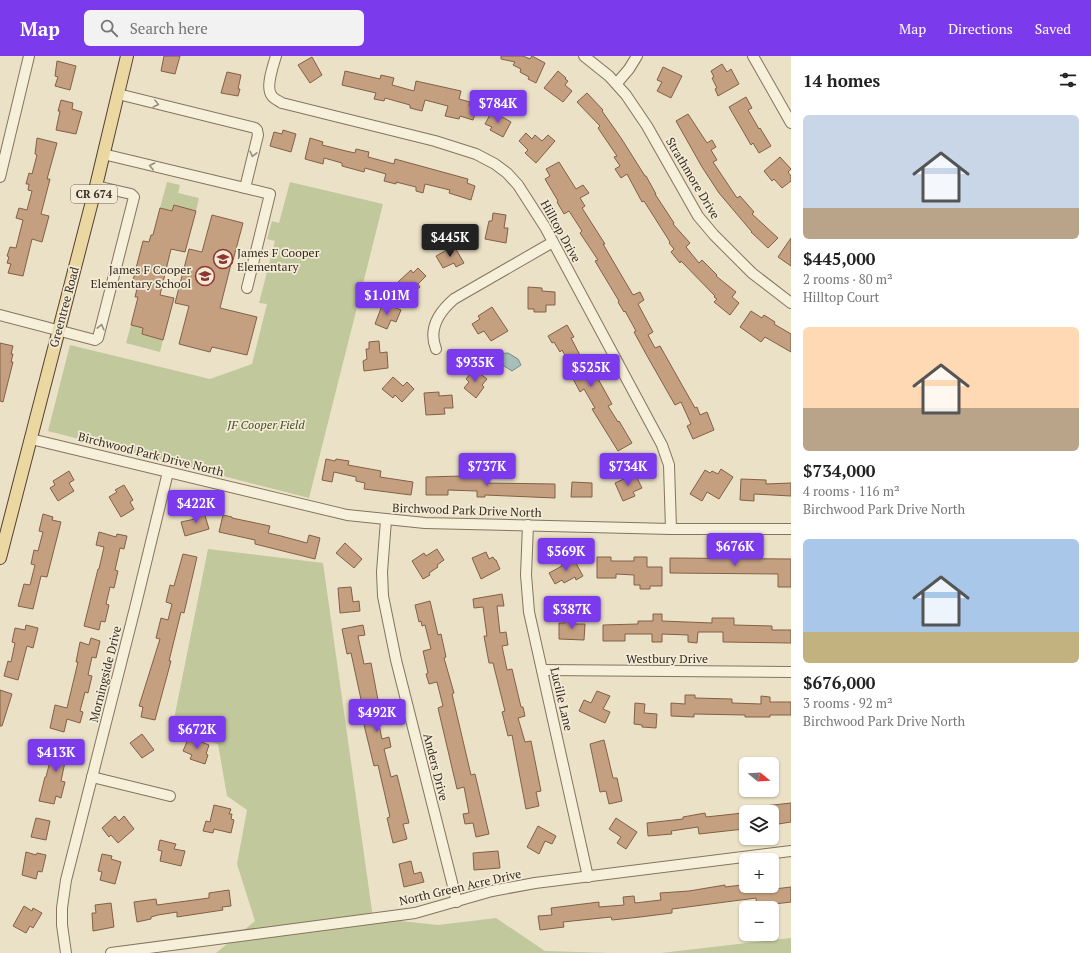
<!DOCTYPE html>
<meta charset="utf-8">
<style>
body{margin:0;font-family:"PT Serif",serif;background:#f2f2f2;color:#222;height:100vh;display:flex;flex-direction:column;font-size:15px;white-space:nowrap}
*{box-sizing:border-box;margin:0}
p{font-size:13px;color:#767676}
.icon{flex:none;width:22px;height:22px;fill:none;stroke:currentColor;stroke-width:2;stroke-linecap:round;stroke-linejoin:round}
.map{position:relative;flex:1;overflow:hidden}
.drawer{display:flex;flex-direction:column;background:#fff;width:300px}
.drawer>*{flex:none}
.needle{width:26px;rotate:108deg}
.fabs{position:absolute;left:739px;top:701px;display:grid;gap:8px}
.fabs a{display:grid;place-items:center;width:40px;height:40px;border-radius:6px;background:#fff;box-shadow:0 1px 3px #0004;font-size:20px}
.price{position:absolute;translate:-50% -34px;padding:0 9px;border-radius:4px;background:#7c3aed;color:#fff;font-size:13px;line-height:26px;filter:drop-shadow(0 1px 2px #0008)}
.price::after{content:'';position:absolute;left:50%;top:24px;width:12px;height:9px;margin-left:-6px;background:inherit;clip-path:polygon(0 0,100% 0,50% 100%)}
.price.active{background:#222;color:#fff}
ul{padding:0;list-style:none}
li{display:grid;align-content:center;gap:8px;height:212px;padding:0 12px}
li span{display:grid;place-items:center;height:124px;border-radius:6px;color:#555}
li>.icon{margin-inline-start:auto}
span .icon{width:72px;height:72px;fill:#fffc;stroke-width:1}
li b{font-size:17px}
h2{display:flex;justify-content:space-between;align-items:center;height:48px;padding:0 12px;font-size:17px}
header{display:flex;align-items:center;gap:24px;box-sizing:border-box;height:56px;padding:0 20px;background:#7c3aed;color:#fff}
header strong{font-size:19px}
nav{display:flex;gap:22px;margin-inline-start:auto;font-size:14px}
.search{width:280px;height:36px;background:#f2f2f2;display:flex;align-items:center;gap:10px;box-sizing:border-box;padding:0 14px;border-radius:6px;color:#767676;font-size:15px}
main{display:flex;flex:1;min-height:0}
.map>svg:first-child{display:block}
.green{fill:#c1c89c}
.water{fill:#a8bfb9;stroke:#6f8c86}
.building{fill:#c5a080;stroke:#826046}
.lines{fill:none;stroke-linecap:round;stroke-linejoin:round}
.minor-casing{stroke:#85745e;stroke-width:12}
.major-casing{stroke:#534232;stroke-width:14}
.minor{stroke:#f6efda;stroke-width:10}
.major{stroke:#ead7a2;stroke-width:12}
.oneway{stroke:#968e7d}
.labels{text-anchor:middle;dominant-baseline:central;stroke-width:3.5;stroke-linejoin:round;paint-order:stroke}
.shield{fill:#f3ebd6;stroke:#6f6557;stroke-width:1}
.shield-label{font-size:11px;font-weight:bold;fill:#362c20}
.street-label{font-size:12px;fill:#362c20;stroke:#f3ebd6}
.poi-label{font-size:12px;fill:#362c20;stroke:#f3ebd6;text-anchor:start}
.park-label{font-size:12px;font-style:italic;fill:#455129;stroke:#f3ebd6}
</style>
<header>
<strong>Map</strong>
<div class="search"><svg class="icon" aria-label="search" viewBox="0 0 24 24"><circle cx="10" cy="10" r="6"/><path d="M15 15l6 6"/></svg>Search here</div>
<nav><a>Map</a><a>Directions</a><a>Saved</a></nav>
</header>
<main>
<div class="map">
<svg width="791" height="897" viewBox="0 0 791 897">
<rect width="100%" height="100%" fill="#ebe1c7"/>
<g class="green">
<polygon points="167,126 180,129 178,137 199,142 196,155 174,149 172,155 160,152"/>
<polygon points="290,126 383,148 309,442 48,375 70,289 210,323 252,308 267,248 259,247 275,185 267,183 272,165 279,167"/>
<polygon points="131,269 143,272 142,278 163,284 160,296 126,287"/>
<polygon points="208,493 323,507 373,862 438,869 496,862 545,895 611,897 216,897 255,865 237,808 247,754 227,740 218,688 172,673"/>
<polygon points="791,882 791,897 661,897"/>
</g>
<polygon class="water" points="508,297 518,303 521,309 512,315 501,308 497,298"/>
<g class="building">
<polygon points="164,0 180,0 175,18 161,15"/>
<polygon points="501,0 523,0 530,3 532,0 545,7 536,27 528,23 529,21 520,16 521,13 513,9 515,6 501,3"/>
<polygon points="312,1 322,19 310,27 298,9"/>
<polygon points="57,5 76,10 70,34 55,30 58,21 55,20"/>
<polygon points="722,8 727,16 731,13 739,28 718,40 715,33 717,32 712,22 714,21 711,15"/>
<polygon points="663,11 682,20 671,42 657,35 662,26 657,24"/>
<polygon points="345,15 380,23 381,19 394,22 392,29 414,35 416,25 461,35 459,43 470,46 469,50 477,52 473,64 460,60 459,63 445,60 448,50 425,44 422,55 410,52 410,49 385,42 384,45 374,43 376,37 342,29"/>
<polygon points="558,15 566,22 565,23 568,25 565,29 572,35 563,46 544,32"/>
<polygon points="227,16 241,19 238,33 240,33 238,40 221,37"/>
<polygon points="587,37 603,54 602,55 621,82 645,120 646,120 656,138 655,138 674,167 673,168 690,187 686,191 699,207 702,204 717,219 716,220 736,236 732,241 739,247 730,259 714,246 717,243 714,241 715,240 681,205 680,207 671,196 674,193 669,187 670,186 644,145 642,146 627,118 621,122 615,113 620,110 614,101 617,100 598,72 600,70 577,46"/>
<polygon points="746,41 752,52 748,54 759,73 760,72 771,90 759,97 753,87 751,89 729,51"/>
<polygon points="61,44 73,47 72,53 82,56 76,78 56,74 60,55 58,55"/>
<polygon points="492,55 511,66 503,81 490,74 492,71 485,68"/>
<polygon points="688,58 707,87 712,84 716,91 711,94 717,104 713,106 737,142 740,140 754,156 752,158 778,182 768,192 751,176 752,176 719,137 702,111 676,65"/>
<polygon points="283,74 296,78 291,96 270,90 274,76 282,78"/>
<polygon points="526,77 532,83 535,79 542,85 548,79 555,85 536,107 525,97 528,94 519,85"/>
<polygon points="37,82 57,87 47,123 50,123 41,158 49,160 42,186 32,183 23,220 8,217 11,208 7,207 9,201 7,200 10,191 16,192 23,164 16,162 19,152 27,154 32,135 28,134 29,128 26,128 29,117 32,118 37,99 35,98"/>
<polygon points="310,82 323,86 322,89 346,95 355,97 356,93 369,96 368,101 394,108 395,103 468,123 467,127 475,130 471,144 449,137 450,134 425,128 423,137 416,135 416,131 396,126 396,128 384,125 386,118 365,112 364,116 342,110 342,107 324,102 323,108 305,103"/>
<polygon points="780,101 791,113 788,116 791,120 791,125 782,132 774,123 772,125 764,115"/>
<polygon points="559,106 576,133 583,129 589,137 580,142 585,150 582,152 605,188 603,188 633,239 640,236 644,244 638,248 653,276 648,279 655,292 660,290 695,352 697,351 700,359 707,356 714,374 693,383 687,370 691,368 681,346 675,349 646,298 634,276 636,275 625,255 624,256 618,246 619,245 595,205 598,204 580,177 582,175 569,155 564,158 557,146 558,145 545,123 550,120 546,113"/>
<polygon points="174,149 196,155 185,196 171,193 160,239 174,242 163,284 142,278 143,272 131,269 138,241 135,241 137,233 131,232 143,185 149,186 151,179 153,179 160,152 172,155"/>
<polygon points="493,157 506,159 504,172 508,172 506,187 485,183 489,165 492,165"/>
<polygon points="212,159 243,167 232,208 231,208 220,252 257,261 247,299 212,291 210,296 179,288 189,250 175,247 189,193 202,196"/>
<polygon points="791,182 791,210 778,201"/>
<polygon points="454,190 464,207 456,211 454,207 443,212 436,200"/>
<polygon points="418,212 426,220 418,228 420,231 410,240 398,226 411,214 413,217"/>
<polygon points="528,231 542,232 542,235 555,236 555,249 546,249 546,256 534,256 534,253 528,253"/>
<polygon points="383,247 401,254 396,266 391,264 387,273 375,268"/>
<polygon points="492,251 508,275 491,285 484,275 478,278 472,268 480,263 478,260"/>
<polygon points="751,255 762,262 764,259 775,266 774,268 791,278 791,296 765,281 761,286 740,271"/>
<polygon points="567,269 574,281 571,282 582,303 589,314 592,312 612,348 608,350 618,366 619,365 632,387 618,395 592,353 595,352 584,333 580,336 571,319 575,317 562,294 560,296 554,286 552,287 548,280"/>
<polygon points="379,285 380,297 387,296 388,312 364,315 363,305 367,303 366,293 369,293 369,286"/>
<polygon points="0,287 13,290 11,298 13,298 11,306 13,306 3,346 0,345"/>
<polygon points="474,313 487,323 482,329 484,331 476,342 464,332 469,326 466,323"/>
<polygon points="393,321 403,330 407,326 414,333 402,346 395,339 393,342 382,333"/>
<polygon points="439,336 439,340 452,339 453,352 444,352 445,358 426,359 424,337"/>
<polygon points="326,403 335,405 336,403 349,405 348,409 381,415 380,421 413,426 411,439 364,433 365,427 356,425 356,421 334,416 332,426 322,424"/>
<polygon points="721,413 733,421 719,443 707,436 702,445 690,438 705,414 710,417 712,415 718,418"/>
<polygon points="69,415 74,424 69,427 74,435 58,445 50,432 55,429 53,425"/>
<polygon points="635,418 642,432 633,436 635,440 623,445 615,427"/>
<polygon points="462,420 486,421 486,427 555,428 555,442 485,439 485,441 477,441 477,435 448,434 448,439 426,439 426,421"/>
<polygon points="741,423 766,424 766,428 791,427 791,440 754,438 754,445 740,444"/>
<polygon points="572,426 592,427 592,441 571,441"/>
<polygon points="124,429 133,444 130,446 134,453 121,461 109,441 117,436 115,434"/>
<polygon points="203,453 209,473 185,480 181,466 195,463 193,456"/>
<polygon points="43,458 53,461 52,464 61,466 47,521 41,520 33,553 18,550 24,528 30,529 35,509 31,508 34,494 38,495 43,476 39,475"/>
<polygon points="223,459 232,461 232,462 270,470 268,477 281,480 307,487 309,479 320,482 315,503 255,488 255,484 219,476"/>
<polygon points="99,476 116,481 117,478 127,480 124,493 120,492 115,514 118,515 114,532 110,531 106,548 109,549 105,566 101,565 99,574 84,570 98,513 99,513 104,491 96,489"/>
<polygon points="345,487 362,503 354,512 336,497"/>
<polygon points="437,493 444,504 437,509 438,511 429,517 430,519 423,523 412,505 424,497 426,500"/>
<polygon points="486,496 489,503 493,501 495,504 496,504 500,513 481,523 472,502"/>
<polygon points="183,498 197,501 184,557 181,556 169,605 171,605 155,664 141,661 143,651 139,650 160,583 156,582 161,562 168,564 172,548 166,546 170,529 174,530"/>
<polygon points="572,500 583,520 576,524 575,521 564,527 562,524 555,528 549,517 562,510 561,506"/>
<polygon points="597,501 611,501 611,505 634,505 634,501 647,501 647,511 662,511 662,530 650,530 650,533 640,533 640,529 634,529 634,519 616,518 616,522 597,522"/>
<polygon points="670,502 791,503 791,531 778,531 778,518 670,517"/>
<polygon points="351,531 353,546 359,545 360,555 340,557 338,532"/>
<polygon points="502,538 504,550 497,550 500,577 506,576 508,589 502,590 507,614 512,613 521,651 523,651 525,660 518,662 525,686 531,685 541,735 536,736 539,750 526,753 512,679 508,680 502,656 505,655 493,607 489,607 484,580 487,580 483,551 474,552 473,543"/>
<polygon points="430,545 438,579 441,578 446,601 444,602 454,637 452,638 471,719 475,718 489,778 476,781 473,767 465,768 463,758 469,757 464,731 457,733 438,652 443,650 437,626 429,628 426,618 428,617 423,595 431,593 425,569 422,570 421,565 419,566 415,549"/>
<polygon points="653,558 662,558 662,565 712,567 712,562 734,562 734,569 772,570 772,574 791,574 791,587 723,586 723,576 698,576 697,587 688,586 688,579 662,578 662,586 652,586 652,578 625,578 625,585 603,585 603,569 638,568 638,565 653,565"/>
<polygon points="565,562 575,562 575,568 585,568 584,584 559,583 559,567 565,567"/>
<polygon points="26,569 38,572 33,592 27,590 18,624 4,620 8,605 11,606 15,587 12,586 15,572 25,574"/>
<polygon points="363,569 365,579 358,580 364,608 371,607 378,644 381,644 383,654 376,655 382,683 389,681 391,691 384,693 391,721 397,719 409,767 403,768 407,783 393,787 387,762 390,761 378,709 374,710 365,673 360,649 362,648 351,597 347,598 342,573"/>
<polygon points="91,582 100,585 96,602 92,601 88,619 92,620 88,637 85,636 80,655 83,656 80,667 67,663 64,676 50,672 55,649 67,652 78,606 76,606 80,586 89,589"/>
<polygon points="0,634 12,638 2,670 0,670"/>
<polygon points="597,635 610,640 603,653 610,656 605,667 579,655 584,644 591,647"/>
<polygon points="685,639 695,639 695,642 732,643 732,647 761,648 761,640 770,641 770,646 791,646 791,659 770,659 770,661 745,661 745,659 694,658 694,661 671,660 671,647 685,648"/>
<polygon points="635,647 645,648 644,657 657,658 656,672 642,671 642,669 634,668"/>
<polygon points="142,678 154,694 142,702 130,687"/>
<polygon points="189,681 209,689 206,698 208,699 205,708 190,703 192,699 183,695"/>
<polygon points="604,684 613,722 617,722 622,745 609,748 606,735 600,736 590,688"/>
<polygon points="55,685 73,690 69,707 65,706 61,725 65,726 61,742 56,740 54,748 39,745 45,721 46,721"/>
<polygon points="791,747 791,766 772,769 772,756 756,756 755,751"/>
<polygon points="214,749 231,753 229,758 232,758 231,763 234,764 231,777 214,773 213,777 203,775 206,765 210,766"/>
<polygon points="705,757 706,761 743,757 744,773 699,778 698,771 671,775 672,778 648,780 647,767 683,763 683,761"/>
<polygon points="115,760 119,765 124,760 134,773 118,787 111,779 109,781 102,772"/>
<polygon points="36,762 50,765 46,784 31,781"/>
<polygon points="616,762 637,776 626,793 617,787 621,781 609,773"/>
<polygon points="538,770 556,780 552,788 545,785 539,798 527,791"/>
<polygon points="160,784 176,788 174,793 185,795 181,810 160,805 162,795 158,794"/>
<polygon points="498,795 500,812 474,814 473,797"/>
<polygon points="26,796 36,799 37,797 46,799 42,816 38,815 36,823 22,819"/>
<polygon points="102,798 112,800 111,803 121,806 115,828 100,824 102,816 98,815"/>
<polygon points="411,805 414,818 421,816 424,826 404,831 399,808"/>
<polygon points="725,829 725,831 742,829 742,830 765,830 766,834 791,831 791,846 766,849 766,851 757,852 756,842 672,853 672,857 640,861 612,864 611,861 563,866 564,871 540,874 538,860 552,859 551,852 599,846 599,851 624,849 623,841 634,840 635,847 661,844 660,837 689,835"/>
<polygon points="229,834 231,850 222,851 223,854 177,861 177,856 158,859 151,861 151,863 137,866 134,846 156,843 157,849 209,842 209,837"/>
<polygon points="111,847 114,871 93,875 92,857 96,857 95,849"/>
<polygon points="24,850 32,855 33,852 42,857 33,872 30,870 26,877 13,870"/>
</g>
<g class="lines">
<g class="minor-casing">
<g id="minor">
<path d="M 276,0 C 273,10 265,32 272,40 C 274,43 279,45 282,47 L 435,85 L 476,98 L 495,108 L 507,117 L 518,129 L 545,171 L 662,389 L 669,409 L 671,473"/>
<polyline points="584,0 609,20 626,39 647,70 698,160 714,179 752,217 791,247"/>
<polyline points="753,0 791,67"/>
<polyline points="617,27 629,13 637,0"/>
<polyline points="103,98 245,132 258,79 257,74 255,72 118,38"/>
<polyline points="0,121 29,0"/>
<polyline points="245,132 270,138 247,232"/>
<polyline points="0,259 95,284 98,282 134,141 131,138 96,130"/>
<path d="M 436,293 C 428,273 439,256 454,243 L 553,186"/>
<polyline points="31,383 347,459 425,467 671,473 791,473"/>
<polyline points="386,464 382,516 383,540 396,604 457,846"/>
<polyline points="528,469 526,519 529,556 588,821"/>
<polyline points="542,614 791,616"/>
<polyline points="92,721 170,740"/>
<polyline points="66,897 62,869 62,852 66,824 135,552 168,416"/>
<polyline points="111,897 415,857 492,835 535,827 791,795"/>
</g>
</g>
<g class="major-casing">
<polyline id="major" points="0,502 96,130 127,0"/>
</g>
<use href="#minor" class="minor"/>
<use href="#major" class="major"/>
</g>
<defs><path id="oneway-chevron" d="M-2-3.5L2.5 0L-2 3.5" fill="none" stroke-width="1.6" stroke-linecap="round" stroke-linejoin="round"/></defs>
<g class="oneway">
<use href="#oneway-chevron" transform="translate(156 48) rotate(14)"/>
<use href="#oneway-chevron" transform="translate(253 98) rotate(104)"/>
<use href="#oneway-chevron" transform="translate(152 110) rotate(-167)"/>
<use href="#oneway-chevron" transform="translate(101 271) rotate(-76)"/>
</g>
<defs>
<g id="school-ring" transform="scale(1)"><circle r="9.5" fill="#f3ebd6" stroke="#8f3633" stroke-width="1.5"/><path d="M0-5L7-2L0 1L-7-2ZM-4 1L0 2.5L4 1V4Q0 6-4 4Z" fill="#8f3633"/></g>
</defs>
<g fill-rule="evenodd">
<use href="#school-ring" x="223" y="203"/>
<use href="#school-ring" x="205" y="220"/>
</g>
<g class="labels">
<rect class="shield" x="71" y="129" width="46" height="18" rx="3"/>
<g class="shield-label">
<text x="94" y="138">CR 674</text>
</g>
<g class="street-label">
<text transform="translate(693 122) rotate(59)">Strathmore Drive</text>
<text transform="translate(561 175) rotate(61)">Hilltop Drive</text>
<text transform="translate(64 251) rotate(-75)">Greentree Road</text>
<text transform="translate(151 398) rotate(14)">Birchwood Park Drive North</text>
<text transform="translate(467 454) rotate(2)">Birchwood Park Drive North</text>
<text x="667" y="602">Westbury Drive</text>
<text transform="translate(105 618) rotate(-76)">Morningside Drive</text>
<text transform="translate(562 643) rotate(77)">Lucille Lane</text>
<text transform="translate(436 711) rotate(76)">Anders Drive</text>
<text transform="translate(460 831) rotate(-13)">North Green Acre Drive</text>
</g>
<g class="poi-label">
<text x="237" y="196">James F Cooper<tspan x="237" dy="14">Elementary</tspan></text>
<text x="191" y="213" text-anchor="end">James F Cooper<tspan x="191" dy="14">Elementary School</tspan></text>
</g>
<g class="park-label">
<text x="266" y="368">JF Cooper Field</text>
</g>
</g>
</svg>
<div class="fabs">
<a><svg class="needle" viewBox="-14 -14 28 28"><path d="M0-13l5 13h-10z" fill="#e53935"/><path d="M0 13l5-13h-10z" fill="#767676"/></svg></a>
<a><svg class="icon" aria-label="layers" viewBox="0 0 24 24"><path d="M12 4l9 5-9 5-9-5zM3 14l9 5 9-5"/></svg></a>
<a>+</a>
<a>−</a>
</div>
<b class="price" style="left:498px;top:68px">$784K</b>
<b class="price active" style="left:450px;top:202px">$445K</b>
<b class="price" style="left:387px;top:260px">$1.01M</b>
<b class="price" style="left:475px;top:327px">$935K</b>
<b class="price" style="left:591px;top:332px">$525K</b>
<b class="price" style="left:487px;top:431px">$737K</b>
<b class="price" style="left:628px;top:431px">$734K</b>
<b class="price" style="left:196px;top:468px">$422K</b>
<b class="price" style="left:735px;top:511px">$676K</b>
<b class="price" style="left:566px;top:516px">$569K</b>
<b class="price" style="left:572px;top:574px">$387K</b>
<b class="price" style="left:377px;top:677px">$492K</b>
<b class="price" style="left:197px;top:694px">$672K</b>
<b class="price" style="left:56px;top:717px">$413K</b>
</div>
<section class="drawer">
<h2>14 homes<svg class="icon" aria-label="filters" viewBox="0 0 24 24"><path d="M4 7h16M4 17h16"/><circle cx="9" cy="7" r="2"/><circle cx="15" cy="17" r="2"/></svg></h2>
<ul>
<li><span style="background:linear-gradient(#c9d6e8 75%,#b9a48a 0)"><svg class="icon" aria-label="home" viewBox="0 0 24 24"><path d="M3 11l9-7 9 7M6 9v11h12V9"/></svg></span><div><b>$445,000</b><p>2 rooms · 80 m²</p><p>Hilltop Court</p></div></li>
<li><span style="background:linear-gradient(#ffd9b3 65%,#b9a48a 0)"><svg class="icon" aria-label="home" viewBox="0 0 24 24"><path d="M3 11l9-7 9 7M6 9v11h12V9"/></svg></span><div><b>$734,000</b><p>4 rooms · 116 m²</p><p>Birchwood Park Drive North</p></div></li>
<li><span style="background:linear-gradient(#a9c7e8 75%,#c2b280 0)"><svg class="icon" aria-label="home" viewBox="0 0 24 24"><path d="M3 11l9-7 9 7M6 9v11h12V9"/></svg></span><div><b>$676,000</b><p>3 rooms · 92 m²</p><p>Birchwood Park Drive North</p></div></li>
</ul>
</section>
</main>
